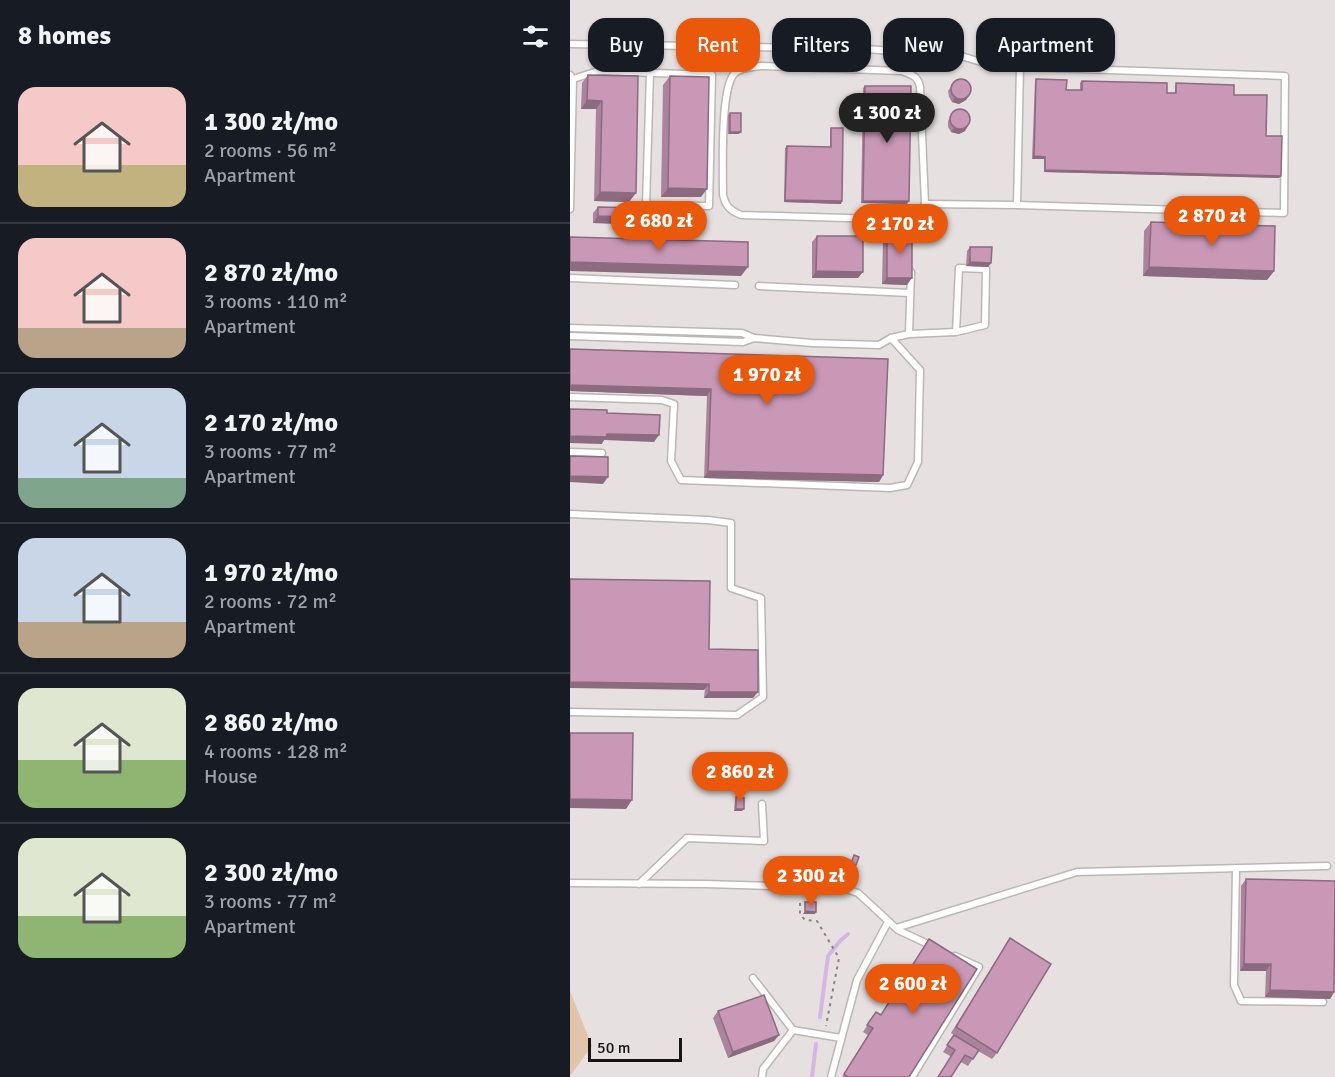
<!DOCTYPE html>
<meta charset="utf-8">
<style>
body{margin:0;font-family:Signika,sans-serif;background:#20242c;color:#f1f3f6;height:100vh;display:flex;flex-direction:column;font-size:22px;white-space:nowrap}
*{box-sizing:border-box;margin:0}
p{font-size:20px;color:#9ea1a6}
.icon{flex:none;width:33px;height:33px;fill:none;stroke:currentColor;stroke-width:2;stroke-linecap:round;stroke-linejoin:round}
.map{position:relative;flex:1;overflow:hidden}
.sheet{display:flex;flex-direction:column;background:#171b24;width:570px}
.sheet>*{flex:none}
.top-card{position:absolute;left:18px;top:18px;width:570px;height:54px;display:flex;gap:12px}
.scale{position:absolute;left:18px;bottom:15px;width:94px;box-sizing:border-box;padding-left:6px;border:3px solid #161414;border-top:0;font-size:16px;line-height:21px;white-space:nowrap;color:#161414;-webkit-text-stroke:4px #e6e0e0;paint-order:stroke}
.price{position:absolute;translate:-50% -51px;padding:0 14px;border-radius:21px;background:#ea580c;color:#fff;font-size:20px;line-height:39px;filter:drop-shadow(0 2px 3px #0008)}
.price::after{content:'';position:absolute;left:50%;top:36px;width:18px;height:14px;margin-left:-9px;background:inherit;clip-path:polygon(0 0,100% 0,50% 100%)}
.price.current{background:#222;color:#fff}
ul{padding:0;list-style:none}
li{display:flex;align-items:center;gap:18px;height:150px;padding:0 18px}
li+li{border-top:2px solid #363941}
li span{display:grid;place-items:center;flex:none;width:168px;height:120px;border-radius:18px;color:#555}
li>.icon{margin-inline-start:auto}
span .icon{width:72px;height:72px;fill:#fffc;stroke-width:1}
li b{font-size:26px}
h2{display:flex;justify-content:space-between;align-items:center;height:72px;padding:0 18px;font-size:26px}
.pill{padding:0 21px;border-radius:18px;background:#171b24;box-shadow:0 2px 4px #0004;font-size:21px;line-height:54px}
.pill.current{background:#ea580c;color:#fff}
main{display:flex;flex:1;min-height:0}
.map>svg:first-child{display:block}
.grass{fill:#e2c3ab}
.lines{fill:none;stroke-linecap:round;stroke-linejoin:round}
.stream{stroke:#d5b6e3;stroke-width:4}
.lane-casing{stroke:#bcb6b7;stroke-width:9}
.path{stroke:#898585;stroke-width:2;stroke-dasharray:3 4.5;stroke-linecap:butt}
.lane{stroke:#fff;stroke-width:6}
.wall{fill:#ac839d}
.shaded-wall{fill:#8c6a7f}
.building{fill:#c898b6;stroke:#8c6a7f;stroke-width:1.5}
</style>
<main>
<section class="sheet">
<h2>8 homes<svg class="icon" aria-label="filters" viewBox="0 0 24 24"><path d="M4 7h16M4 17h16"/><circle cx="9" cy="7" r="2"/><circle cx="15" cy="17" r="2"/></svg></h2>
<ul>
<li><span style="background:linear-gradient(#f6c9c9 65%,#c2b280 0)"><svg class="icon" aria-label="home" viewBox="0 0 24 24"><path d="M3 11l9-7 9 7M6 9v11h12V9"/></svg></span><div><b>1 300 zł/mo</b><p>2 rooms · 56 m²</p><p>Apartment</p></div></li>
<li><span style="background:linear-gradient(#f6c9c9 75%,#b9a48a 0)"><svg class="icon" aria-label="home" viewBox="0 0 24 24"><path d="M3 11l9-7 9 7M6 9v11h12V9"/></svg></span><div><b>2 870 zł/mo</b><p>3 rooms · 110 m²</p><p>Apartment</p></div></li>
<li><span style="background:linear-gradient(#c9d6e8 75%,#7fa58c 0)"><svg class="icon" aria-label="home" viewBox="0 0 24 24"><path d="M3 11l9-7 9 7M6 9v11h12V9"/></svg></span><div><b>2 170 zł/mo</b><p>3 rooms · 77 m²</p><p>Apartment</p></div></li>
<li><span style="background:linear-gradient(#c9d6e8 70%,#b9a48a 0)"><svg class="icon" aria-label="home" viewBox="0 0 24 24"><path d="M3 11l9-7 9 7M6 9v11h12V9"/></svg></span><div><b>1 970 zł/mo</b><p>2 rooms · 72 m²</p><p>Apartment</p></div></li>
<li><span style="background:linear-gradient(#dfe7d0 60%,#8fb573 0)"><svg class="icon" aria-label="home" viewBox="0 0 24 24"><path d="M3 11l9-7 9 7M6 9v11h12V9"/></svg></span><div><b>2 860 zł/mo</b><p>4 rooms · 128 m²</p><p>House</p></div></li>
<li><span style="background:linear-gradient(#dfe7d0 65%,#8fb573 0)"><svg class="icon" aria-label="home" viewBox="0 0 24 24"><path d="M3 11l9-7 9 7M6 9v11h12V9"/></svg></span><div><b>2 300 zł/mo</b><p>3 rooms · 77 m²</p><p>Apartment</p></div></li>
</ul>
</section>
<div class="map">
<svg width="765" height="1077" viewBox="0 0 765 1077">
<rect width="100%" height="100%" fill="#e6e0e0"/>
<polygon class="grass" points="0,991 22,1046 0,1076"/>
<g class="lines">
<g class="stream">
<polyline points="250,1017 258,956 270,941 278,934"/>
<polyline points="242,1077 246,1044"/>
</g>
<g class="lane-casing">
<g id="lane">
<polyline points="0,44 294,49 388,55 411,62 450,67 447,205 355,204"/>
<polyline points="0,75 3,79 0,209"/>
<polyline points="3,79 28,71 142,75 139,206 76,205 80,73"/>
<polyline points="447,205 714,213 715,76 450,67"/>
<path d="M 342,237 L 343,220 L 355,204 L 350,87 C 348,76 342,75 332,71 L 191,66 C 182,67 170,67 164,74 C 150,90 153,172 153,195 C 156,207 160,210 171,215 L 343,220"/>
<polyline points="0,278 165,285"/>
<polyline points="189,286 340,293"/>
<polyline points="0,328 172,333 184,338"/>
<polyline points="339,334 386,332 415,325 416,269 389,268 386,332"/>
<polyline points="0,336 173,342 184,338 242,343 309,345 321,338 339,334 341,272"/>
<polyline points="0,397 92,400 104,404 101,461 111,480 320,488 337,485 348,462 350,370 321,338"/>
<polyline points="0,452 32,453"/>
<polyline points="0,514 138,520 161,523 161,588 191,598 193,697 167,715 0,712"/>
<polyline points="666,869 664,985 671,1001 753,1002"/>
<polyline points="0,883 136,884 273,888 288,893 328,930 362,946"/>
<polyline points="69,884 117,838 194,841 192,804"/>
<polyline points="326,928 507,872 757,866"/>
<polyline points="183,978 223,1030 271,1038"/>
<polyline points="192,1077 193,1069 223,1030"/>
<polyline points="261,1077 287,980 318,922"/>
<polyline points="342,1077 409,967 385,956"/>
</g>
</g>
<polyline class="path" points="230,903 230,914 235,920 247,921 269,958 256,1026"/>
<use href="#lane" class="lane"/>
</g>
<g class="wall">
<polygon points="18,75 68,76 59,202 24,201 26,109 11,109 12,83"/>
<polygon points="100,76 131,197 91,197 93,85"/>
<polygon points="466,79 496,90 510,90 510,83 512,81 597,93 605,93 605,86 606,83 664,95 696,136 709,178 474,172 474,159 462,159 465,81"/>
<polygon points="385,81 396,100 389,104 382,102 379,97 378,91"/>
<polygon points="295,86 337,204 291,203 293,88"/>
<polygon points="384,111 395,131 389,134 381,132 378,127 378,121"/>
<polygon points="160,113 169,134 158,134 158,115"/>
<polygon points="261,128 271,204 214,202 215,148 217,146 260,147 260,130"/>
<polygon points="28,207 119,219 114,226 23,223 23,213"/>
<polygon points="581,222 704,271 697,280 573,276 574,231"/>
<polygon points="317,231 337,285 312,284 313,238"/>
<polygon points="247,236 288,278 242,278 242,242"/>
<polygon points="400,247 421,263 418,267 396,266 397,251"/>
<polygon points="318,359 313,475 309,482 134,478 137,396 0,391"/>
<polygon points="139,649 183,698 134,698"/>
<polygon points="166,797 172,811 164,811 165,800"/>
<polygon points="676,879 764,992 760,999 695,997 696,971 670,971 671,886"/>
<polygon points="440,938 427,1053 422,1059 408,1051 398,1066 373,1052 384,1035 381,1033"/>
<polygon points="148,1011 209,1035 204,1041 158,1058 143,1018"/>
<polygon points="306,1012 310,1015 339,1077 272,1077 298,1035 293,1032"/>
</g>
<g class="shaded-wall">
<polygon points="399,96 396,100 389,104 382,102 385,97"/>
<polygon points="17,100 32,101 26,109 11,109"/>
<polygon points="398,126 395,131 389,134 381,132 385,127"/>
<polygon points="160,132 171,132 169,134 158,134"/>
<polygon points="464,156 475,157 474,159 462,159"/>
<polygon points="475,170 711,176 709,178 474,172"/>
<polygon points="98,188 137,189 131,197 91,197"/>
<polygon points="30,192 66,193 59,202 24,201"/>
<polygon points="215,200 272,201 271,204 214,202"/>
<polygon points="293,201 339,201 337,204 291,203"/>
<polygon points="28,216 119,219 114,226 23,223"/>
<polygon points="0,262 178,267 171,276 0,271"/>
<polygon points="400,262 421,263 418,267 396,266"/>
<polygon points="579,267 704,271 697,280 573,276"/>
<polygon points="246,271 293,272 288,278 242,278"/>
<polygon points="317,278 342,278 337,285 312,284"/>
<polygon points="0,385 141,389 137,396 0,391"/>
<polygon points="37,434 89,435 84,442 34,440 32,444 0,443 0,436"/>
<polygon points="138,471 313,475 309,482 134,478"/>
<polygon points="0,476 38,477 33,484 0,482"/>
<polygon points="0,682 139,684 134,690 0,688"/>
<polygon points="139,692 188,692 183,698 134,698"/>
<polygon points="0,799 62,800 56,809 0,808"/>
<polygon points="166,809 174,809 172,811 164,811"/>
<polygon points="235,911 246,912 245,914 233,914"/>
<polygon points="674,964 701,964 696,971 670,971"/>
<polygon points="700,990 764,992 760,999 695,997"/>
<polygon points="209,1035 204,1041 158,1058 163,1052"/>
</g>
<g class="building">
<polygon points="18,75 68,76 66,193 30,192 32,101 17,100"/>
<polygon points="100,76 139,77 137,189 98,188"/>
<polygon points="466,79 497,80 496,90 512,90 512,81 597,83 597,93 606,93 606,83 664,85 664,95 697,95 696,136 712,136 711,176 475,170 475,157 464,156"/>
<circle cx="391" cy="89" r="10"/>
<polygon points="295,86 341,86 339,201 293,201"/>
<circle cx="390" cy="119" r="10"/>
<rect x="160" y="113" width="11" height="19"/>
<polygon points="261,128 273,128 272,201 215,200 217,146 261,147"/>
<polygon points="28,207 119,209 119,219 28,216"/>
<polygon points="581,222 705,226 704,271 579,267"/>
<rect x="317" y="231" width="25" height="47"/>
<polygon points="247,236 293,236 293,272 246,271"/>
<polygon points="0,237 178,242 178,267 0,262"/>
<polygon points="400,247 422,247 421,263 400,262"/>
<polygon points="0,349 318,359 313,475 138,471 141,389 0,385"/>
<polygon points="0,409 37,410 37,413 90,415 89,435 37,434 36,437 0,436"/>
<polygon points="0,456 38,457 38,477 0,476"/>
<polygon points="0,579 140,581 139,649 188,650 188,692 139,692 139,684 0,682"/>
<polygon points="0,733 63,733 62,800 0,799"/>
<polygon points="166,797 174,798 174,809 166,809"/>
<polygon points="284,855 289,857 286,865 281,864"/>
<polygon points="676,879 765,881 764,992 700,990 701,964 674,964"/>
<polygon points="235,902 246,902 246,912 235,911"/>
<polygon points="440,938 481,964 427,1053 386,1027"/>
<polygon points="359,939 407,969 339,1077 278,1077 274,1074 303,1028 297,1025 306,1012 311,1015"/>
<polygon points="194,995 209,1035 163,1052 148,1011"/>
<polygon points="384,1035 409,1050 403,1059 395,1055 381,1077 368,1077 385,1050 377,1045"/>
</g>
</svg>
<div class="scale">50 m</div>
<b class="price current" style="left:317px;top:144px">1 300 zł</b>
<b class="price" style="left:642px;top:247px">2 870 zł</b>
<b class="price" style="left:89px;top:252px">2 680 zł</b>
<b class="price" style="left:330px;top:255px">2 170 zł</b>
<b class="price" style="left:197px;top:406px">1 970 zł</b>
<b class="price" style="left:170px;top:803px">2 860 zł</b>
<b class="price" style="left:241px;top:907px">2 300 zł</b>
<b class="price" style="left:343px;top:1015px">2 600 zł</b>
<div class="top-card">
<a class="pill">Buy</a>
<a class="pill current">Rent</a>
<a class="pill">Filters</a>
<a class="pill">New</a>
<a class="pill">Apartment</a>
</div>
</div>
</main>
